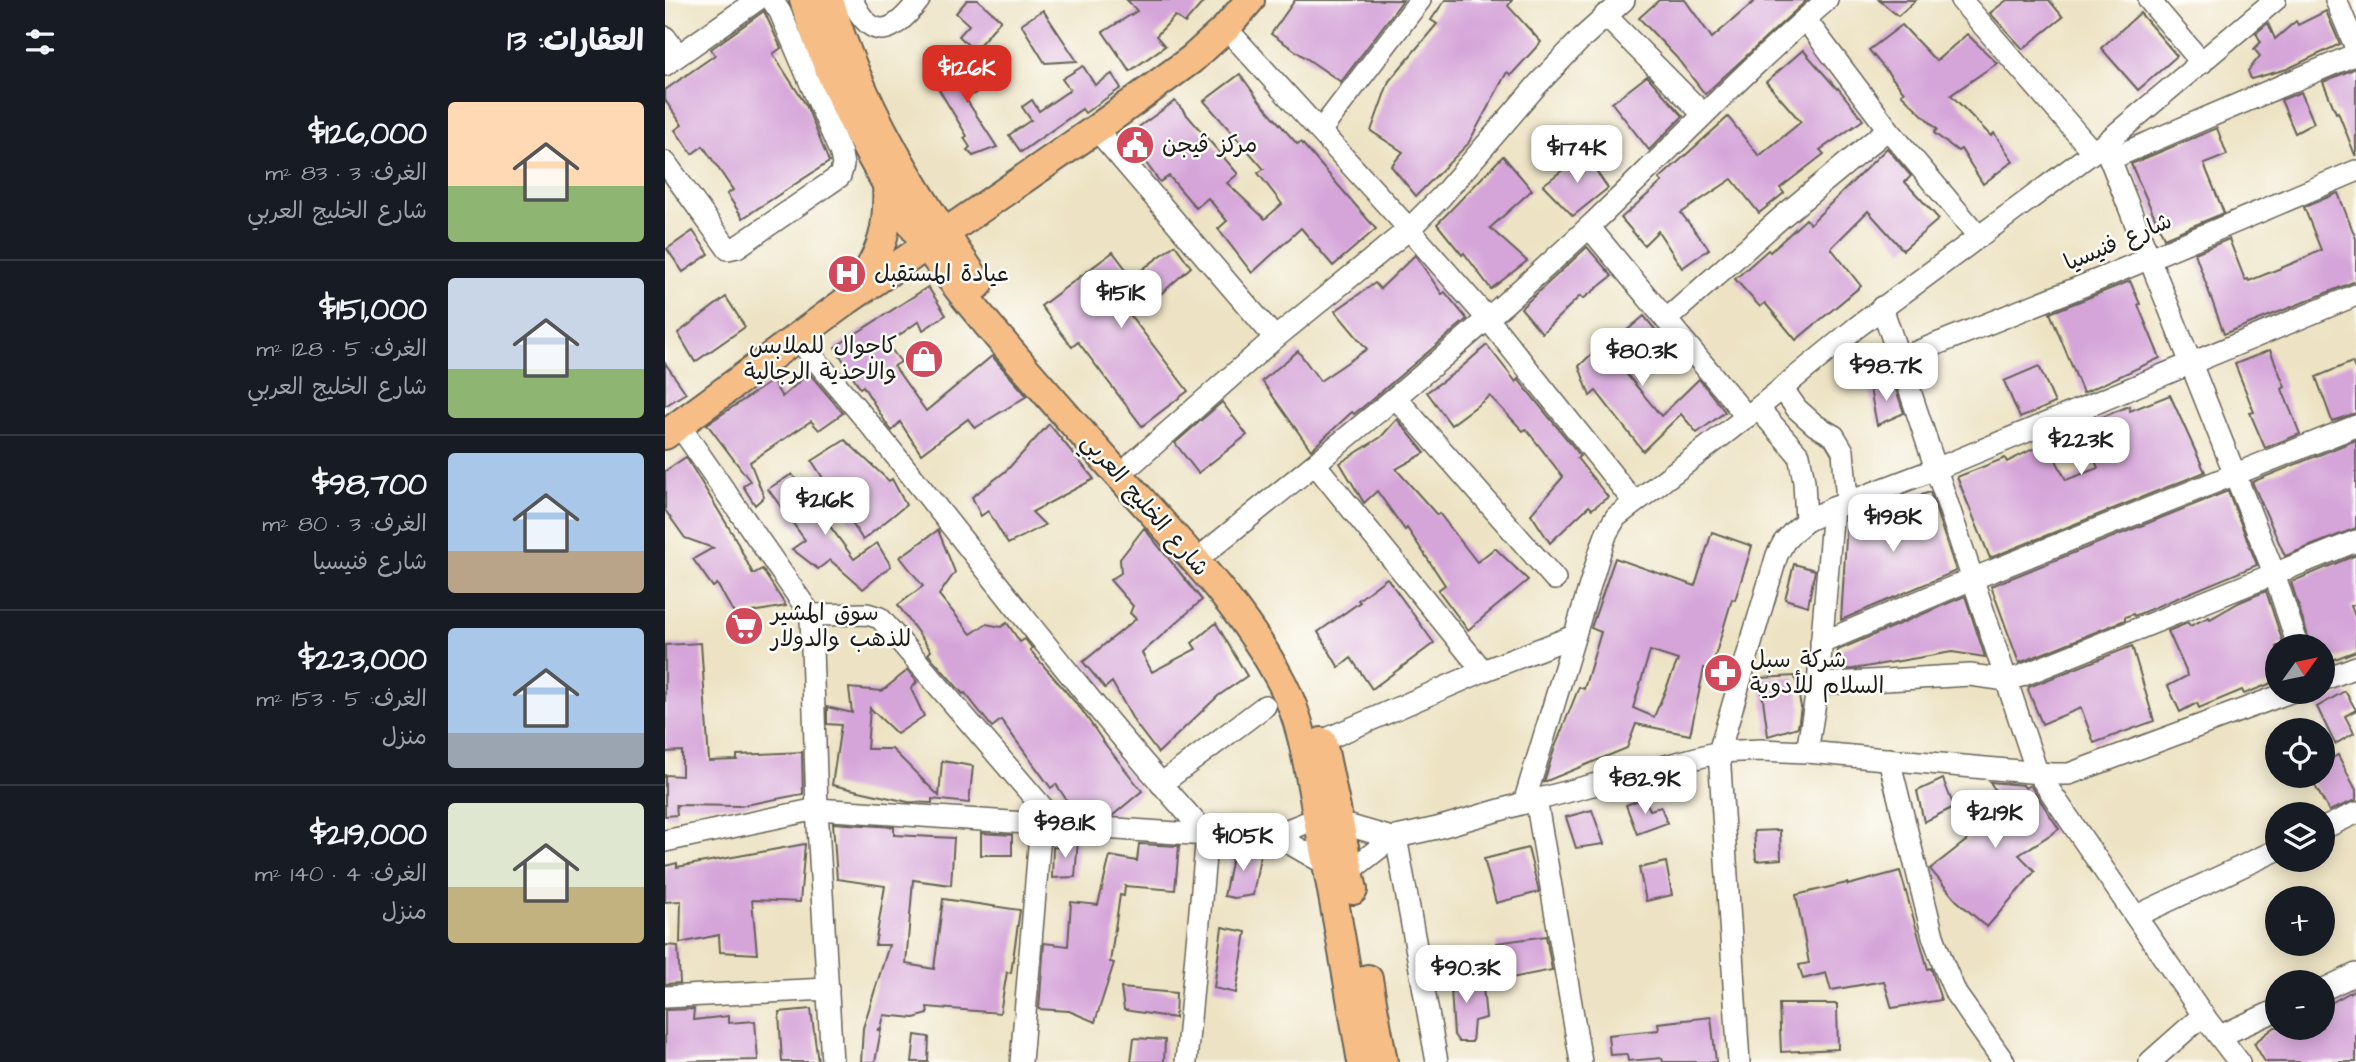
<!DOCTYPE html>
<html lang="ar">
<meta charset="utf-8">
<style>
body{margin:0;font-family:"Architects Daughter","Playpen Sans Arabic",sans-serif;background:#20242c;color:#f1f3f6;direction:rtl;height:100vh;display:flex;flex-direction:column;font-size:26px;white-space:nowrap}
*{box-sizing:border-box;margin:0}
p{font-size:23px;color:#9ea1a6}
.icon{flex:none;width:38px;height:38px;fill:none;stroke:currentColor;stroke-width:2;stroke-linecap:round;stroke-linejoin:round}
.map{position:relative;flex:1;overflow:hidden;direction:ltr}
.sheet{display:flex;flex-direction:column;background:#171b24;width:665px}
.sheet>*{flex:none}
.needle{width:46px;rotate:57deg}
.controls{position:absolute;left:1600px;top:634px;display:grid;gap:14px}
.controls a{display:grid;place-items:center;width:70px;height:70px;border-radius:50%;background:#171b24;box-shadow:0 4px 18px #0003;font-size:35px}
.price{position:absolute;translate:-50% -60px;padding:0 16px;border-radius:14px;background:#fff;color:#222;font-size:23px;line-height:46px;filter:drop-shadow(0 2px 4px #0008)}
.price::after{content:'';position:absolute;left:50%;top:42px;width:21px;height:16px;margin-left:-10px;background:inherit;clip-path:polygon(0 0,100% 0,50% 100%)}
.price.active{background:#d93025;color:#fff}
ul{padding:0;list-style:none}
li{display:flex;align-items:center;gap:21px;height:175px;padding:0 21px}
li+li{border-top:2px solid #363941}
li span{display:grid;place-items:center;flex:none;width:196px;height:140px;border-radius:7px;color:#555}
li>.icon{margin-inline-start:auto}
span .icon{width:84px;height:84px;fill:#fffc;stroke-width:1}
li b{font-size:30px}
h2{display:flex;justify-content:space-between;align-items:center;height:84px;padding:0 21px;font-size:30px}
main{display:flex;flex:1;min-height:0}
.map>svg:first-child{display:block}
.building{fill:#d5a5d9;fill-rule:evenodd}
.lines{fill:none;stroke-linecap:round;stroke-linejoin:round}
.minor-casing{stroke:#656257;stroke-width:24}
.major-casing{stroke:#656257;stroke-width:32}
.minor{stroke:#fff;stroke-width:21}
.major{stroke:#f6be86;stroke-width:28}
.labels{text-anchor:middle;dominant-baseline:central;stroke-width:5;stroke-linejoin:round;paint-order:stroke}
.poi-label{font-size:23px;fill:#1c1c1c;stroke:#fdfcf7;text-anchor:start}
.street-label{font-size:23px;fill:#1c1c1c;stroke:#fdfcf7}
</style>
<main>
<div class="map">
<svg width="1691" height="1062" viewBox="0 0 1691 1062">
<rect width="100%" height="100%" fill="#fdfcf7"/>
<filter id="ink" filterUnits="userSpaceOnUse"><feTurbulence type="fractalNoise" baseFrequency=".0143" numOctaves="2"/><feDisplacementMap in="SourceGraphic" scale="14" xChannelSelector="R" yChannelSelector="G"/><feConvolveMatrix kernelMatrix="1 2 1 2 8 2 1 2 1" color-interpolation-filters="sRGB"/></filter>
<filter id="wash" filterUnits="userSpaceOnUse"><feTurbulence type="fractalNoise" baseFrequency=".00686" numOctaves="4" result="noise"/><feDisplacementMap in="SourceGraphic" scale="28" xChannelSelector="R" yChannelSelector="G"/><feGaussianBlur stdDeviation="1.57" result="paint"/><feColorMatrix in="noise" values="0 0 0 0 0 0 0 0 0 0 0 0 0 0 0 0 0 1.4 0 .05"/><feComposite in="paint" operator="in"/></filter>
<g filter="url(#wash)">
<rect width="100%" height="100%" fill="#ede3c4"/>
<g id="blocks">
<g class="building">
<polygon points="302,0 313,0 336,20 309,51 294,36 304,25 291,13"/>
<polygon points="462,0 540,0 520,23 510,16 491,36 500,46 465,71 438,32 472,11"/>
<polygon points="630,0 738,0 676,82 606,34"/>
<polygon points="780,0 847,0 843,6 876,42 846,75 842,72 803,144 751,196 726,166 738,152 706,131 724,81 772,24 766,20"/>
<polygon points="994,0 1020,0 1047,38 1091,0 1142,0 1040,94 1011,57 974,18"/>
<polygon points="1214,0 1251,0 1233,16"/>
<polygon points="1342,0 1384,0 1398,17 1358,49 1325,13"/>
<polygon points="378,10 412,61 380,63 356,24"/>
<polygon points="99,11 116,48 108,54 141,105 164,162 78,218 62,194 68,190 38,146 27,154 10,130 17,125 0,100 0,90 50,55 46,49"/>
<polygon points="1661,11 1675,44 1622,69 1586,79 1583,71 1595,56 1589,49 1596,42 1591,33 1603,23 1610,39 1631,21 1633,25"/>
<polygon points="1475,13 1512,56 1473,90 1436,48"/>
<polygon points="1237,25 1271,61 1302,34 1332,63 1286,95 1326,136 1329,133 1348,161 1318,184 1296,149 1293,151 1269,133 1272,129 1236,94 1239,92 1204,50"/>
<polygon points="1138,50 1172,89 1173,88 1198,120 1155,150 1159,154 1115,188 1119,193 1094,213 1067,179 1016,213 1044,249 1017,268 993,231 979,245 956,218 997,182 994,179 1063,117 1094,156 1136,122 1101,82"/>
<polygon points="307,60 323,85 301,99 332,147 308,156 302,150 305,147 299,138 302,136 270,83"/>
<polygon points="418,66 430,85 447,74 456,88 420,113 417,109 356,152 344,135 366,120 357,107 367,100 374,111 405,90 397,79"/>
<polygon points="1691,68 1691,155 1690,155 1673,112 1671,113 1658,82"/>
<polygon points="575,74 593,99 632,144 636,142 711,229 668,266 636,228 587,273 553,229 562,221 543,198 531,208 504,176 495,182 461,136 510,101 573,174 562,183 600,219 617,204 593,173 599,169 539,101"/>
<polygon points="982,76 1018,116 984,150 947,103"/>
<polygon points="1636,92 1649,123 1630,133 1616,100"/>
<polygon points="1552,128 1562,155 1539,164 1559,213 1499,238 1466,164"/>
<polygon points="1222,148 1246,176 1240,182 1274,219 1238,250 1203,211 1166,248 1196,286 1131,340 1100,303 1095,307 1070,279 1103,250 1105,252 1141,219 1145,224"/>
<polygon points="919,154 943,188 908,216 878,185"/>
<polygon points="838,156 867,190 825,228 862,261 826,289 799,253 797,255 772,224"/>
<polygon points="1673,193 1691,239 1691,281 1559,334 1530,253 1564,239 1580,280 1583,279 1584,281 1633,261 1656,250 1639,207"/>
<polygon points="28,231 44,254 18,272 2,249"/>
<polygon points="510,245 526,267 489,300 483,289 459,307 523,391 477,426 413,342 407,347 376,306 448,252 467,277"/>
<polygon points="922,247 947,276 918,299 915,296 877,333 856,308"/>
<polygon points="750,255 777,294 780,292 802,319 704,402 689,414 687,412 646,450 597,381 633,351 655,381 702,349 670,311 710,283 715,289"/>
<polygon points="1465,281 1475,304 1473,305 1495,358 1418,393 1385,313"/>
<polygon points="263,287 281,315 258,330 254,321 222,344 236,362 229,366 261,411 327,356 362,396 310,428 303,419 256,454 235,422 227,431 221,423 198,386 195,388 170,347"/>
<polygon points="61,297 80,327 30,362 13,333"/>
<polygon points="979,316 998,339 959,371 996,416 1034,379 1060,412 1032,433 1016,414 978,451 931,391 925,396 914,366 938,343 941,348"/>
<polygon points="822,345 851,382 853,379 910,449 915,456 912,458 943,497 927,509 924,506 885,543 866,514 898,477 861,429 858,431 825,396 786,425 762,392 792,371"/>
<polygon points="1605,350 1620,387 1617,389 1635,434 1600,448 1585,413 1589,412 1570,364"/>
<polygon points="1687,362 1691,371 1691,413 1667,421 1651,377"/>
<polygon points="0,363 21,393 0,406"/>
<polygon points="1374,366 1390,403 1355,418 1339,381"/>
<polygon points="144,373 178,413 154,430 146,421 85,462 99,497 90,505 78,486 85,481 42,424 107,381 117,397"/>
<polygon points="1228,381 1239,413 1212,425 1205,389"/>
<polygon points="1505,395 1540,472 1325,558 1292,477 1340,458 1342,462 1382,442 1401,480 1433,468 1416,426 1464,406 1465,411"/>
<polygon points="557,402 582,435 533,473 510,443"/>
<polygon points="732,419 760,453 731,469 772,515 774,513 812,562 830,548 863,580 803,630 773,590 780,585 742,528 740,530 712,491 699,503 675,463 716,437"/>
<polygon points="384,424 429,479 367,512 380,525 343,544 323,511 316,516 307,497 342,470"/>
<polygon points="180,440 224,481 227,479 241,505 198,540 147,461"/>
<polygon points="1691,440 1691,528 1620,556 1587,482"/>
<polygon points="21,457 69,536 88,574 97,569 121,606 70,615 52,584 48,587 28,559 48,548 20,538 0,510 0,471"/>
<polygon points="127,474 189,559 212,543 226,566 198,589 165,560 153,569 127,549 140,540 103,489"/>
<polygon points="1563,491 1592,565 1469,616 1468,614 1460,617 1460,620 1354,663 1326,586"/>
<polygon points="1265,492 1291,571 1176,620 1182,522"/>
<polygon points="479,528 537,600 477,653 487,672 531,649 527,643 551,623 582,676 553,696 493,753 470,723 447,682 440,688 418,662 471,619 465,613 468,606 445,580 456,573 455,559"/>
<polygon points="273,530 290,572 274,595 306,634 321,624 336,627 342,623 355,642 360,639 367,648 365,650 416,709 440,744 477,791 447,816 410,813 391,784 386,788 336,720 327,727 300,693 298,694 263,654 266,651 233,605 258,586 235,557"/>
<path d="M 1047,532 L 1087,546 L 1070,600 L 1067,599 L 1046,670 L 1039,668 L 1025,735 L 971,724 L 962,748 L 879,782 L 890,747 L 914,687 L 919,689 L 936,632 L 926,628 L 950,558 L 1030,586 ZM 985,651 L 1013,660 L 989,717 L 968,708 Z"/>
<polygon points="1691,555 1691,604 1686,606 1691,619 1691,651 1657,664 1657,646 1646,646 1626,582"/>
<polygon points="1129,564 1150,570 1143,606 1120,599"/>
<polygon points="722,578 769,643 707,689 686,658 674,668 653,632 695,602 693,600"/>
<polygon points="1601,591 1619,646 1612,646 1612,681 1579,694 1577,690 1534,708 1532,703 1515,712 1503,686 1522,676 1521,671 1503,631 1523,623 1525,626 1544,617 1545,619 1575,602"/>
<polygon points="1300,596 1320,657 1287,652 1188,669 1170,670 1173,650"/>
<polygon points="36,643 44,761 72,760 72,755 137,752 138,794 75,806 11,805 12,815 0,816 0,775 17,776 17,751 0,752 0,645"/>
<polygon points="1467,646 1489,721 1429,743 1416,708 1377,724 1363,690 1364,687"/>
<polygon points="243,670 252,682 246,689 259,716 232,734 205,708 202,749 227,749 274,796 277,761 308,766 304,803 267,799 267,803 243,802 167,785 176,725 162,724 162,707 187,713 184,688 217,691"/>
<polygon points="1130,676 1136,707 1133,727 1103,736 1095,678"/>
<polygon points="1680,691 1691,710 1680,716 1689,733 1670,744 1652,707"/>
<polygon points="1673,755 1691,790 1691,800 1664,811 1644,775 1657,775 1657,764"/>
<polygon points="1278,779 1289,807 1259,822 1252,791"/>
<polygon points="1325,782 1358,785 1360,788 1365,785 1394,829 1354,855 1370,871 1322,927 1291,900 1265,869 1311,833 1297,803 1330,790"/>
<polygon points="979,798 985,810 996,807 1002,823 972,834 961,805"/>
<polygon points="927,810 939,844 911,848 901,817"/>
<polygon points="168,823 229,827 229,835 289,838 286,885 248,880 241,964 269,969 278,899 355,910 346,973 342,972 335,1013 262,1007 263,1014 249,1018 219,1015 216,1028 212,1030 216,1030 210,1062 196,1062 198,1028 224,945 210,945 220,886 172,879"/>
<polygon points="1115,830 1116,859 1091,861 1089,831"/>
<polygon points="316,833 347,835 347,855 316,855"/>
<polygon points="397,839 413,840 410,877 387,878 388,847 397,848"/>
<polygon points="140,844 135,902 87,900 92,954 55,952 54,935 15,943 16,901 0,902 0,866 12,863 12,867"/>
<polygon points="474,844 514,846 510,890 460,886 459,896 455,895 445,962 449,963 430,1022 404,1011 374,1009 379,943 403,946 406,902 433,905 445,856 472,861"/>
<polygon points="569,848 596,851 588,895 569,898 559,896"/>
<polygon points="863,848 874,892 831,903 819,859"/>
<polygon points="1001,862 1007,895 981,901 974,868"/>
<polygon points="1235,871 1263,969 1266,968 1276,1000 1227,1008 1219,981 1166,990 1161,973 1138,979 1134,965 1144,963 1131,895 1182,883 1183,885"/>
<polygon points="557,927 581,932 571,993 549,988"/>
<polygon points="881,936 887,970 836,980 831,943"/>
<polygon points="0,945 13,946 15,983 0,984"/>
<polygon points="797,970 801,976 812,975 814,985 818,988 821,1018 809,1021 807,1042 794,1042 789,1035 785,974"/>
<polygon points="456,988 511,993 510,1018 459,1010"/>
<polygon points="1691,989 1691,1062 1600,1062 1589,1043 1610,1027 1657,1027 1657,1008"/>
<polygon points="1114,1004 1172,1004 1173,1049 1116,1052"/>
<polygon points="29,1009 28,1020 63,1016 63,1023 90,1021 93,1060 0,1062 0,1010"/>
<polygon points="146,1009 153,1062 117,1062 114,1012"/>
<polygon points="1046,1017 1051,1062 998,1062 997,1058 963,1061 962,1054 945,1055 943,1035 994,1030 993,1023"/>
<polygon points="250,1035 264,1037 263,1062 247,1062"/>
<polygon points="469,1038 500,1040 499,1062 466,1062"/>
</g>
</g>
</g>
<g filter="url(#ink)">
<use href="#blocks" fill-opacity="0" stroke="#656257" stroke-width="2"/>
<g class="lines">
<g class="minor-casing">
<g id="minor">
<path d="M 187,0 C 208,44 229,33 254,0"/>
<polyline points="1296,0 1428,152"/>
<polyline points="1484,0 1537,63"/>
<polyline points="1671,0 1691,48"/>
<polyline points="940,15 1038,114"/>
<polyline points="1140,19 1223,129 1314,237"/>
<polyline points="561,28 744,229 822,318 969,502"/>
<polyline points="0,37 13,55"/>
<polyline points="0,65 92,0"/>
<polyline points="431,129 610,338"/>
<polyline points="656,130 755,0"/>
<polyline points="1439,144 1609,573 1633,646"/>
<polyline points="1445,159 1691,54"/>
<polyline points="0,162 63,249 72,247 175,176 178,165 176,154 115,12 107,0"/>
<polyline points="924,227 1082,417"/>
<polyline points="1217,307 1372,772 1538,1015 1574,1062"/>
<polyline points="1001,320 1118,216 1223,129"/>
<path d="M 132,338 C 166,378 201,419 234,460 C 335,586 433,715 542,835 L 521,1062"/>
<polyline points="1234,359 1435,279 1691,171"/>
<polyline points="1117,388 1132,409 1150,425 1169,436 1178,451 1182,502"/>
<polyline points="731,398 890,579"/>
<polyline points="1093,408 1134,455 1139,481 1141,521"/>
<polyline points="14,425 146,615 152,809 167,1062"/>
<polyline points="468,463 610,338 744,229 776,197 873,84 917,38 959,0"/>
<polyline points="650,464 818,671"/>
<path d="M 545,549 C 674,444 804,340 925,226 C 1004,151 1079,71 1162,0"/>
<polyline points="146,615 202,614 215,618 391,823"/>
<polyline points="1156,643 1307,579 1691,426"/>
<polyline points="1657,680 1691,667"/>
<polyline points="1153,684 1305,675 1342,680 1356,676 1691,541"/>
<polyline points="657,741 818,671 909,636"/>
<polyline points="1142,752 1153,684 1168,508"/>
<polyline points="1224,759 1268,936 1279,966 1291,994 1339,1062"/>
<polyline points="496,784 600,706"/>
<polyline points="871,799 916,1062"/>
<polyline points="859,803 935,552 942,532 951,517 1093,408 1192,327 1439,144 1610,0"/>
<polyline points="675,823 727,838"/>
<polyline points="1657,829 1691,813"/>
<polyline points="610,835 664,866"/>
<polyline points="731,837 772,1062"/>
<polyline points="0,841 152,809 542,835 610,835 653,818"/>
<polyline points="685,871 727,838 772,828 859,803 1054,752 1112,555 1119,542 1129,531 1141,521 1168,508 1271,469 1691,295"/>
<polyline points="1471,916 1612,850"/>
<polyline points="1657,990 1691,974"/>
<polyline points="0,997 163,989"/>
<polyline points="1555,1036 1612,1010"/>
<polyline points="356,1062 376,822"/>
<polyline points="1074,1062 1054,752 1096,750 1142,752 1387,774 1404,774 1628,691"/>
<polyline points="1485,1062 1538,1015"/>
</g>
</g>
<g class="major-casing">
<g id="major">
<path d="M 139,0 C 173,107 230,210 300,297 C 349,358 402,416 453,474 C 511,540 576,604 617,683 C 639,725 644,773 653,819 C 670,900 683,981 697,1062"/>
<path d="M 164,0 C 195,105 251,195 314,284"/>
<path d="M 192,288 C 218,252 224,228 222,183"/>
<polyline points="0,435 184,299 431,129 527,59 561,28 585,0"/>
<polyline points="657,742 688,890"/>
<polyline points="703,979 718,1062"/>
</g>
</g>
<use href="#minor" class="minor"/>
<use href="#major" class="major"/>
</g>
</g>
<defs>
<g id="civic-disc" transform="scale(2.0125)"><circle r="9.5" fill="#d1495b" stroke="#fdfcf7"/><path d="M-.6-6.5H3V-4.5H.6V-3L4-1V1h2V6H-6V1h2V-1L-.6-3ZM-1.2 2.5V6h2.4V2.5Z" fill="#fff"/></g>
<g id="hospital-disc" transform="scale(2.0125)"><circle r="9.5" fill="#d1495b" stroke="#fdfcf7"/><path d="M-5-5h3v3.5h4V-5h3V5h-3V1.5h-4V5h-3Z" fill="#fff"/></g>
<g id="shop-disc" transform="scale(2.0125)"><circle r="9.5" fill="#d1495b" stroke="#fdfcf7"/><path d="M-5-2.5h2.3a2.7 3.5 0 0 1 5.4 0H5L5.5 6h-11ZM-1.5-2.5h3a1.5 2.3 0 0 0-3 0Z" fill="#fff"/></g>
<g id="supermarket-disc" transform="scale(2.0125)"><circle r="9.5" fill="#d1495b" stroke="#fdfcf7"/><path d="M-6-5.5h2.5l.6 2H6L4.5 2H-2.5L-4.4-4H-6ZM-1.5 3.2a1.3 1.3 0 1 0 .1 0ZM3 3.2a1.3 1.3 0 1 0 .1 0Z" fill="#fff"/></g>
<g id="pharmacy-disc" transform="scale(2.0125)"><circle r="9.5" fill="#d1495b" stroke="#fdfcf7"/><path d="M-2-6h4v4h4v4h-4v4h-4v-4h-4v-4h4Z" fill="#fff"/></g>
</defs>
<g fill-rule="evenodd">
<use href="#civic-disc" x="470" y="145"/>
<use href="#hospital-disc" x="182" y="274"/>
<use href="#shop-disc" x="259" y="359"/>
<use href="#supermarket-disc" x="79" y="626"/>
<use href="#pharmacy-disc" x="1058" y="673"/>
</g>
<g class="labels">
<g class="poi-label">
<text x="497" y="145">مركز ڤيجن</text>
<text x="209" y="274">عيادة المستقبل</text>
<text x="232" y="346" text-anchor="end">كاجوال للملابس<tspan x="232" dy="26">والاحذية الرجالية</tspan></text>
<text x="106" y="613">سوق المشير<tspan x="106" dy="26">للذهب والدولار</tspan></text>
<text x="1085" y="660">شركة سبل<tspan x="1085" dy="26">السلام للأدوية</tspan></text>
</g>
<g class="street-label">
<text transform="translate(1453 242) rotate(-23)">شارع فنيسيا</text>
<text transform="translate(480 505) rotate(49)">شارع الخليج العربي</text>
</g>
</g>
</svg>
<div class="controls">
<a><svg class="needle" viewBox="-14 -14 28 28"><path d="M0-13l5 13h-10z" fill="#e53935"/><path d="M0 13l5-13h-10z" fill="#9ea1a6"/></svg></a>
<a><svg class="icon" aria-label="locate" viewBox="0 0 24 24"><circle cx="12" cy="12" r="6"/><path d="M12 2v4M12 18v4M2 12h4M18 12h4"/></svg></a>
<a><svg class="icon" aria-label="layers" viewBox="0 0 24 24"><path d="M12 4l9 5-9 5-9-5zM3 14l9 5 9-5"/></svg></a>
<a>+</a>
<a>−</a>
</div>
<b class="price active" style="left:302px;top:105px">$126K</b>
<b class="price" style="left:912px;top:185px">$174K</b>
<b class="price" style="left:456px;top:330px">$151K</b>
<b class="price" style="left:977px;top:388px">$80.3K</b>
<b class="price" style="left:1221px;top:403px">$98.7K</b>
<b class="price" style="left:1416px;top:477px">$223K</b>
<b class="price" style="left:160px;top:537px">$216K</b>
<b class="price" style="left:1228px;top:554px">$198K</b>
<b class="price" style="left:980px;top:816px">$82.9K</b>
<b class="price" style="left:1330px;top:850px">$219K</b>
<b class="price" style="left:400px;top:860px">$98.1K</b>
<b class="price" style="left:578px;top:873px">$105K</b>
<b class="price" style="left:801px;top:1005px">$90.3K</b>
</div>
<section class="sheet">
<h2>العقارات: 13<svg class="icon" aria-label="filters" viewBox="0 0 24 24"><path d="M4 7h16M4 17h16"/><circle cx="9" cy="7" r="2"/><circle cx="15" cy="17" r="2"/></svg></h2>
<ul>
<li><span style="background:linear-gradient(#ffd9b3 60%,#8fb573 0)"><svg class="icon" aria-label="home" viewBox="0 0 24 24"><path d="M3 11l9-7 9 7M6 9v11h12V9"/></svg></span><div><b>$126,000</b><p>الغرف: 3 · 83 m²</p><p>شارع الخليج العربي</p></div></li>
<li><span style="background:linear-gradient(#c9d6e8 65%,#8fb573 0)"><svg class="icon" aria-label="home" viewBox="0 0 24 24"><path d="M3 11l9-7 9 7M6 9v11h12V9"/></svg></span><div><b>$151,000</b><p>الغرف: 5 · 128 m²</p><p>شارع الخليج العربي</p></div></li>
<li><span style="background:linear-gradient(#a9c7e8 70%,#b9a48a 0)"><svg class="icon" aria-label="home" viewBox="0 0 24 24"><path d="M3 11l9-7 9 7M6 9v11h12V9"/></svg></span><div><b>$98,700</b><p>الغرف: 3 · 80 m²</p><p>شارع فنيسيا</p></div></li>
<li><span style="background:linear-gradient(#a9c7e8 75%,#9aa5b1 0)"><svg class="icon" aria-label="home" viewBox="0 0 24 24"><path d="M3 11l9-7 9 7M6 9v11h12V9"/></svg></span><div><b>$223,000</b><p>الغرف: 5 · 153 m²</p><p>منزل</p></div></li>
<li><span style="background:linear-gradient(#dfe7d0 60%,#c2b280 0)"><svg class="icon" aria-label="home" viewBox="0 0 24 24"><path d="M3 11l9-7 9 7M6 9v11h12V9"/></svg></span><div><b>$219,000</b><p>الغرف: 4 · 140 m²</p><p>منزل</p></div></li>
</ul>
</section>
</main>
